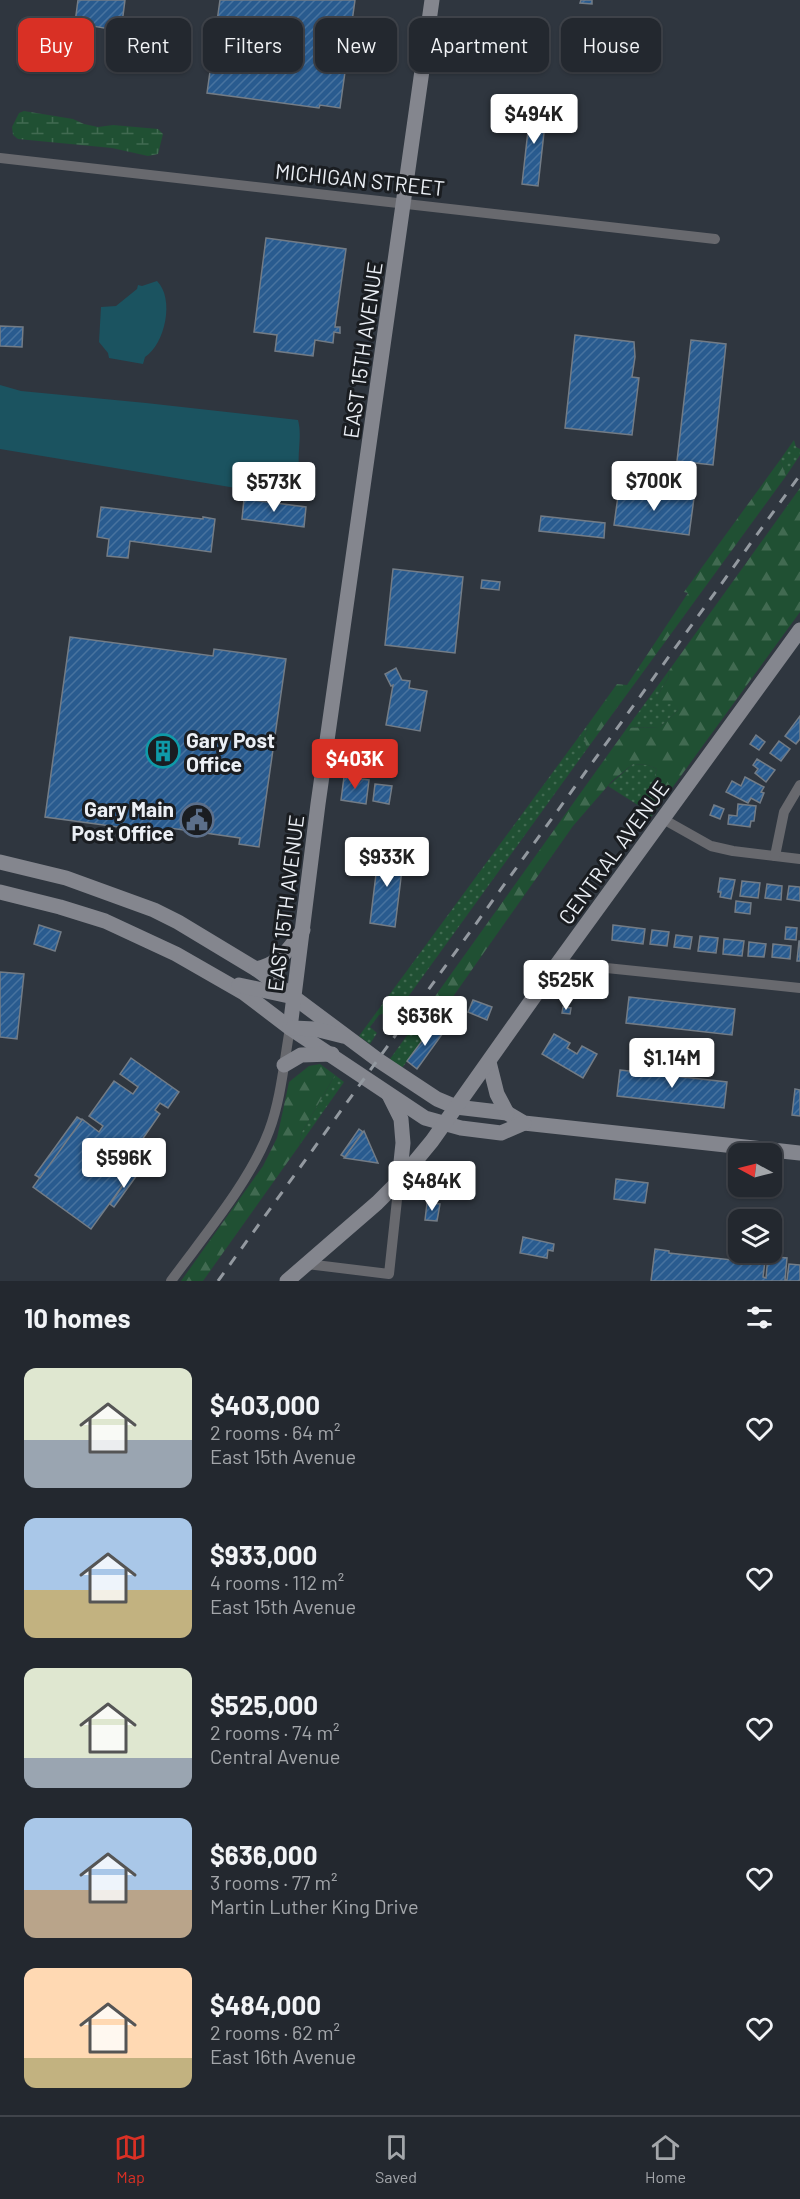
<!DOCTYPE html>
<meta charset="utf-8">
<style>
body{margin:0;font-family:Barlow,sans-serif;background:#2b3037;color:#f1f3f6;height:100vh;display:flex;flex-direction:column;font-size:22px;white-space:nowrap}
*{box-sizing:border-box;margin:0}
p{font-size:20px;color:#a3a6aa}
.icon{flex:none;width:33px;height:33px;fill:none;stroke:currentColor;stroke-width:2;stroke-linecap:round;stroke-linejoin:round}
.map{position:relative;height:1281px;overflow:hidden}
.side{display:flex;flex-direction:column;background:#23282f;flex:1}
.side>*{flex:none}
.top-card{position:absolute;left:18px;top:18px;width:765px;height:54px;display:flex;gap:12px}
.needle{width:39px;rotate:277deg}
.buttons{position:absolute;left:728px;top:1143px;display:grid;gap:12px}
.buttons a{display:grid;place-items:center;width:54px;height:54px;border-radius:12px;background:#23282f;box-shadow:0 2px 4px #0004,0 0 0 2px #40444b;font-size:30px}
.price{position:absolute;translate:-50% -51px;padding:0 14px;border-radius:6px;background:#fff;color:#222;font-size:20px;line-height:39px;filter:drop-shadow(0 2px 3px #0008)}
.price::after{content:'';position:absolute;left:50%;top:36px;width:18px;height:14px;margin-left:-9px;background:inherit;clip-path:polygon(0 0,100% 0,50% 100%)}
.price.active{background:#d93025;color:#fff}
ul{padding:0;list-style:none}
li{display:flex;align-items:center;gap:18px;height:150px;padding:0 24px}
li span{display:grid;place-items:center;flex:none;width:168px;height:120px;border-radius:12px;color:#555}
li>.icon{margin-inline-start:auto}
span .icon{width:72px;height:72px;fill:#fffc;stroke-width:1}
li b{font-size:26px}
h2{display:flex;justify-content:space-between;align-items:center;height:72px;padding:0 24px;font-size:26px}
.chip{padding:0 21px;border-radius:12px;background:#23282f;box-shadow:0 2px 4px #0004,0 0 0 2px #40444b;font-size:21px;line-height:54px}
.chip.active{background:#d93025;color:#fff}
.tabs{display:flex;justify-content:space-around;align-items:center;height:84px;border-top:2px solid #40444b;background:#23282f;font-size:16px;color:#a3a6aa}
.tabs a{display:grid;justify-items:center;gap:3px}
.tabs .active{color:#d93025}
.map>svg:first-child{display:block}
.grass{fill:url(#grass-dots)}
.forest{fill:url(#forest-firs)}
.wetland{fill:url(#wetland-marsh)}
.water{fill:#1b5360}
.building{fill:url(#building-hatch);stroke:#737c86;stroke-width:1.5}
.lines{fill:none;stroke-linecap:round;stroke-linejoin:round}
.street{stroke:#68696e;stroke-width:10}
.secondary{stroke:#84868e;stroke-width:15}
.rail{stroke:#9399a0;stroke-width:3;stroke-dasharray:10 10;stroke-linecap:butt}
.labels{text-anchor:middle;dominant-baseline:central;stroke-width:6;stroke-linejoin:round;paint-order:stroke}
.street-label{font-size:21px;fill:#ebeff5;stroke:#1a1d21}
.poi-label{font-size:21px;font-weight:bold;fill:#ebeff5;stroke:#1a1d21;text-anchor:start}
</style>
<div class="map">
<svg width="800" height="1281" viewBox="0 0 800 1281">
<defs>
<pattern id="grass-dots" width="8" height="8" patternUnits="userSpaceOnUse" patternTransform="scale(1.5)"><rect width="8" height="8" fill="#205033"/><path d="M2 2h.1M6 6h.1" fill="none" stroke="#416a51" stroke-width="1.8" stroke-linecap="round"/></pattern>
<pattern id="forest-firs" width="22" height="20" patternUnits="userSpaceOnUse" patternTransform="scale(1.5)"><rect width="22" height="20" fill="#205033"/><path d="M5 1l3.5 6h-7zM16 11l3.5 6h-7z" fill="#416a51"/></pattern>
<pattern id="wetland-marsh" width="20" height="14" patternUnits="userSpaceOnUse" patternTransform="scale(1.5)"><rect width="20" height="14" fill="#205033"/><path d="M1 5h8M5 5V1M11 12h8M15 12V8" fill="none" stroke="#416a51"/></pattern>
<pattern id="building-hatch" width="6" height="6" patternUnits="userSpaceOnUse" patternTransform="scale(1.5)"><rect width="6" height="6" fill="#295b8f"/><path d="M-1 1l2-2M0 6l6-6M5 7l2-2" fill="none" stroke="#48739f"/></pattern>
</defs>
<rect width="100%" height="100%" fill="#2f363f"/>
<g class="grass">
<polygon points="794,440 796,447 800,449 800,455 786,476 780,460"/>
<polygon points="670,669 668,678 657,697 675,703 678,710 660,727 627,728"/>
<polygon points="589,723 584,738 587,749 400,1008 379,1015 370,1027 377,1033 370,1044 359,1036"/>
<polygon points="633,764 648,765 657,769 644,809 608,786"/>
<polygon points="426,1009 438,1018 402,1068 390,1059"/>
<polygon points="335,1075 344,1082 299,1146 302,1132"/>
</g>
<g class="forest">
<polygon points="780,460 786,476 587,749 584,738 589,723 617,684 627,685 688,593 684,592"/>
<polygon points="800,488 800,612 651,817 644,809 657,769 648,765 633,764 612,781 573,826 438,1018 426,1009 627,728 660,727 678,710 674,703 660,706 657,697 668,678 670,669"/>
<polygon points="320,1064 335,1075 302,1132 299,1146 203,1281 181,1281 263,1166 277,1138 289,1082 309,1066"/>
</g>
<polygon class="wetland" points="24,111 73,119 84,124 98,127 113,125 158,129 163,134 158,154 148,156 112,148 18,139 13,135 12,127 19,113"/>
<g class="water">
<path d="M 157,281 C 175,299 165,344 145,357 L 143,364 L 109,358 L 108,353 L 99,342 L 101,307 L 116,306 L 137,289 L 138,285 L 142,286 Z"/>
<path d="M 0,385 L 21,391 L 146,403 L 298,420 C 303,439 295,458 301,475 L 297,478 L 291,492 L 282,493 L 248,490 L 0,449 Z"/>
</g>
<g class="building">
<polygon points="78,0 125,0 121,31 75,23"/>
<polygon points="220,0 355,0 340,108 320,105 319,108 207,93"/>
<polygon points="581,0 592,0 592,4 580,3"/>
<polygon points="531,104 547,106 538,186 522,184"/>
<polygon points="266,238 346,249 335,327 340,327 340,333 334,332 333,343 315,340 313,356 275,351 277,335 254,332"/>
<polygon points="0,326 23,327 22,347 0,346"/>
<polygon points="575,335 634,342 635,357 632,377 639,378 632,435 565,428"/>
<polygon points="691,340 726,344 713,465 677,461"/>
<polygon points="619,489 694,498 689,535 614,525"/>
<polygon points="244,499 306,507 304,527 242,519"/>
<polygon points="101,507 203,519 203,517 215,519 211,552 130,541 128,558 107,556 109,539 97,537"/>
<polygon points="541,516 605,523 604,538 539,531"/>
<polygon points="393,569 463,577 455,653 385,645"/>
<polygon points="482,580 500,582 499,590 481,588"/>
<polygon points="70,637 213,656 214,649 286,659 259,847 239,844 240,838 170,828 170,834 45,817"/>
<polygon points="396,668 402,680 410,681 409,688 427,691 420,731 386,725 393,685 391,686 385,674"/>
<polygon points="800,716 800,739 796,744 785,736"/>
<polygon points="756,735 765,742 759,750 750,744"/>
<polygon points="779,741 790,749 781,761 770,753"/>
<polygon points="757,759 775,770 766,782 755,773 758,769 753,765"/>
<polygon points="344,777 369,780 366,804 341,800"/>
<polygon points="745,777 764,787 761,792 764,793 760,803 751,798 748,803 726,792 732,781 741,786"/>
<polygon points="375,784 392,786 389,804 373,801"/>
<polygon points="738,804 756,806 754,821 751,821 750,827 728,824 729,815 737,816"/>
<polygon points="714,805 724,809 720,819 710,815"/>
<polygon points="379,850 404,853 395,927 370,923"/>
<polygon points="720,878 735,880 731,899 720,897 721,892 718,892"/>
<polygon points="742,881 760,883 758,898 740,896"/>
<polygon points="767,884 782,886 781,900 765,898"/>
<polygon points="789,886 800,887 800,901 787,899"/>
<polygon points="736,901 751,903 750,914 735,912"/>
<polygon points="39,925 61,932 55,951 34,944"/>
<polygon points="613,925 645,929 643,944 612,940"/>
<polygon points="786,927 797,928 796,940 785,939"/>
<polygon points="652,930 669,932 667,946 650,944"/>
<polygon points="676,935 692,937 690,949 674,947"/>
<polygon points="700,936 718,938 716,953 698,951"/>
<polygon points="724,939 744,941 742,956 723,954"/>
<polygon points="799,941 800,941 800,961 797,961"/>
<polygon points="749,942 766,944 764,957 748,956"/>
<polygon points="773,944 791,946 790,959 772,957"/>
<polygon points="0,972 24,974 17,1039 0,1037"/>
<polygon points="629,997 735,1009 732,1035 626,1023"/>
<polygon points="473,1000 492,1007 487,1020 468,1012"/>
<polygon points="447,1005 459,1014 447,1032 443,1033 433,1026"/>
<polygon points="563,1007 571,1008 570,1014 562,1013"/>
<polygon points="433,1026 443,1033 417,1069 407,1061"/>
<polygon points="554,1034 570,1043 567,1048 577,1054 582,1046 597,1054 583,1078 542,1054"/>
<polygon points="131,1058 179,1092 168,1108 160,1103 155,1110 160,1114 135,1150 129,1145 124,1152 139,1163 91,1229 33,1187 82,1119 99,1132 103,1126 89,1116 114,1081 133,1094 138,1087 120,1074"/>
<polygon points="620,1070 727,1082 724,1108 617,1096"/>
<polygon points="795,1089 800,1090 800,1116 792,1115"/>
<polygon points="77,1117 82,1120 40,1178 35,1175"/>
<polygon points="359,1129 363,1132 345,1157 341,1155"/>
<polygon points="364,1131 378,1163 344,1158"/>
<polygon points="133,1171 137,1175 114,1207 110,1204"/>
<polygon points="616,1179 648,1183 645,1203 614,1199"/>
<polygon points="427,1203 440,1204 437,1221 425,1220"/>
<polygon points="523,1237 554,1244 553,1251 548,1250 547,1258 520,1253"/>
<polygon points="655,1249 669,1251 669,1253 750,1262 750,1260 765,1261 763,1277 766,1278 768,1256 787,1258 785,1280 787,1280 789,1264 800,1265 800,1281 651,1281"/>
</g>
<g class="lines">
<g class="street">
<polyline points="0,158 715,239"/>
<polyline points="663,819 711,846 733,851 800,859"/>
<polyline points="775,856 784,812 800,785"/>
<polyline points="558,963 800,988"/>
<polyline points="307,1264 389,1274 399,1181"/>
<path d="M 171,1281 C 203,1237 250,1182 269,1131 C 281,1099 284,1062 290,1028"/>
</g>
<g class="secondary">
<polyline points="0,862 66,878 154,910 178,922 256,969 378,1060 437,1099 456,1107 507,1113 524,1123 800,1153"/>
<polyline points="0,892 60,907 105,921 176,954 244,993 290,1028 425,1118 461,1128 501,1133 524,1123"/>
<path d="M 256,969 C 281,963 288,950 303,930"/>
<polyline points="239,985 289,996"/>
<polyline points="290,1028 318,804 432,0"/>
<polyline points="293,1028 315,1029 343,1036"/>
<polyline points="489,1062 497,1094 507,1113"/>
<polyline points="284,1065 301,1055 332,1054"/>
<polyline points="389,1095 401,1119 403,1143 399,1181"/>
<polyline points="287,1281 377,1203 399,1181 432,1141 558,963 800,630"/>
</g>
<polyline class="rail" points="218,1281 800,475"/>
</g>
<defs>
<g id="building-ring" transform="scale(1.725)"><circle r="9.5" fill="#1a1d21" stroke="#0f9aa8" stroke-width="1.5"/><path d="M-4-6H4V6H1V3H-1V6H-4ZM-2.5-4.3h1.7v1.8h-1.7ZM.8-4.3h1.7v1.8H.8ZM-2.5-1h1.7V.8h-1.7ZM.8-1h1.7V.8H.8Z" fill="#0f9aa8"/></g>
<g id="civic-ring" transform="scale(1.725)"><circle r="9.5" fill="#1a1d21" stroke="#5c6f8a" stroke-width="1.5"/><path d="M-.6-6.5H3V-4.5H.6V-3L4-1V1h2V6H-6V1h2V-1L-.6-3ZM-1.2 2.5V6h2.4V2.5Z" fill="#5c6f8a"/></g>
</defs>
<g fill-rule="evenodd">
<use href="#building-ring" x="163" y="751"/>
<use href="#civic-ring" x="197" y="820"/>
</g>
<g class="labels">
<g class="street-label">
<text transform="translate(360 179) rotate(6)">MICHIGAN STREET</text>
<text transform="translate(362 350) rotate(-82)">EAST 15TH AVENUE</text>
<text transform="translate(613 852) rotate(-54)">CENTRAL AVENUE</text>
<text transform="translate(285 903) rotate(-83)">EAST 15TH AVENUE</text>
</g>
<g class="poi-label">
<text x="186" y="739">Gary Post<tspan x="186" dy="24">Office</tspan></text>
<text x="174" y="808" text-anchor="end">Gary Main<tspan x="174" dy="24">Post Office</tspan></text>
</g>
</g>
</svg>
<div class="buttons">
<a><svg class="needle" viewBox="-14 -14 28 28"><path d="M0-13l5 13h-10z" fill="#e53935"/><path d="M0 13l5-13h-10z" fill="#a3a6aa"/></svg></a>
<a><svg class="icon" aria-label="layers" viewBox="0 0 24 24"><path d="M12 4l9 5-9 5-9-5zM3 14l9 5 9-5"/></svg></a>
</div>
<b class="price" style="left:534px;top:145px">$494K</b>
<b class="price" style="left:654px;top:512px">$700K</b>
<b class="price" style="left:274px;top:513px">$573K</b>
<b class="price active" style="left:355px;top:790px">$403K</b>
<b class="price" style="left:387px;top:888px">$933K</b>
<b class="price" style="left:566px;top:1011px">$525K</b>
<b class="price" style="left:425px;top:1047px">$636K</b>
<b class="price" style="left:672px;top:1089px">$1.14M</b>
<b class="price" style="left:124px;top:1189px">$596K</b>
<b class="price" style="left:432px;top:1212px">$484K</b>
<div class="top-card">
<a class="chip active">Buy</a>
<a class="chip">Rent</a>
<a class="chip">Filters</a>
<a class="chip">New</a>
<a class="chip">Apartment</a>
<a class="chip">House</a>
</div>
</div>
<section class="side">
<h2>10 homes<svg class="icon" aria-label="filters" viewBox="0 0 24 24"><path d="M4 7h16M4 17h16"/><circle cx="9" cy="7" r="2"/><circle cx="15" cy="17" r="2"/></svg></h2>
<ul>
<li><span style="background:linear-gradient(#dfe7d0 60%,#9aa5b1 0)"><svg class="icon" aria-label="home" viewBox="0 0 24 24"><path d="M3 11l9-7 9 7M6 9v11h12V9"/></svg></span><div><b>$403,000</b><p>2 rooms · 64 m²</p><p>East 15th Avenue</p></div><svg class="icon" aria-label="heart" viewBox="0 0 24 24"><path d="M12 20l-8-8c-3-5 5-10 8-4 3-6 11-1 8 4z"/></svg></li>
<li><span style="background:linear-gradient(#a9c7e8 60%,#c2b280 0)"><svg class="icon" aria-label="home" viewBox="0 0 24 24"><path d="M3 11l9-7 9 7M6 9v11h12V9"/></svg></span><div><b>$933,000</b><p>4 rooms · 112 m²</p><p>East 15th Avenue</p></div><svg class="icon" aria-label="heart" viewBox="0 0 24 24"><path d="M12 20l-8-8c-3-5 5-10 8-4 3-6 11-1 8 4z"/></svg></li>
<li><span style="background:linear-gradient(#dfe7d0 75%,#9aa5b1 0)"><svg class="icon" aria-label="home" viewBox="0 0 24 24"><path d="M3 11l9-7 9 7M6 9v11h12V9"/></svg></span><div><b>$525,000</b><p>2 rooms · 74 m²</p><p>Central Avenue</p></div><svg class="icon" aria-label="heart" viewBox="0 0 24 24"><path d="M12 20l-8-8c-3-5 5-10 8-4 3-6 11-1 8 4z"/></svg></li>
<li><span style="background:linear-gradient(#a9c7e8 60%,#b9a48a 0)"><svg class="icon" aria-label="home" viewBox="0 0 24 24"><path d="M3 11l9-7 9 7M6 9v11h12V9"/></svg></span><div><b>$636,000</b><p>3 rooms · 77 m²</p><p>Martin Luther King Drive</p></div><svg class="icon" aria-label="heart" viewBox="0 0 24 24"><path d="M12 20l-8-8c-3-5 5-10 8-4 3-6 11-1 8 4z"/></svg></li>
<li><span style="background:linear-gradient(#ffd9b3 75%,#c2b280 0)"><svg class="icon" aria-label="home" viewBox="0 0 24 24"><path d="M3 11l9-7 9 7M6 9v11h12V9"/></svg></span><div><b>$484,000</b><p>2 rooms · 62 m²</p><p>East 16th Avenue</p></div><svg class="icon" aria-label="heart" viewBox="0 0 24 24"><path d="M12 20l-8-8c-3-5 5-10 8-4 3-6 11-1 8 4z"/></svg></li>
</ul>
</section>
<nav class="tabs">
<a class="active"><svg class="icon" aria-label="map" viewBox="0 0 24 24"><path d="M3 6l6-2 6 2 6-2v14l-6 2-6-2-6 2zM9 4v14M15 6v14"/></svg>Map</a>
<a><svg class="icon" aria-label="saved" viewBox="0 0 24 24"><path d="M7 4h10v16l-5-4-5 4z"/></svg>Saved</a>
<a><svg class="icon" aria-label="home" viewBox="0 0 24 24"><path d="M3 11l9-7 9 7M6 9v11h12V9"/></svg>Home</a>
</nav>
